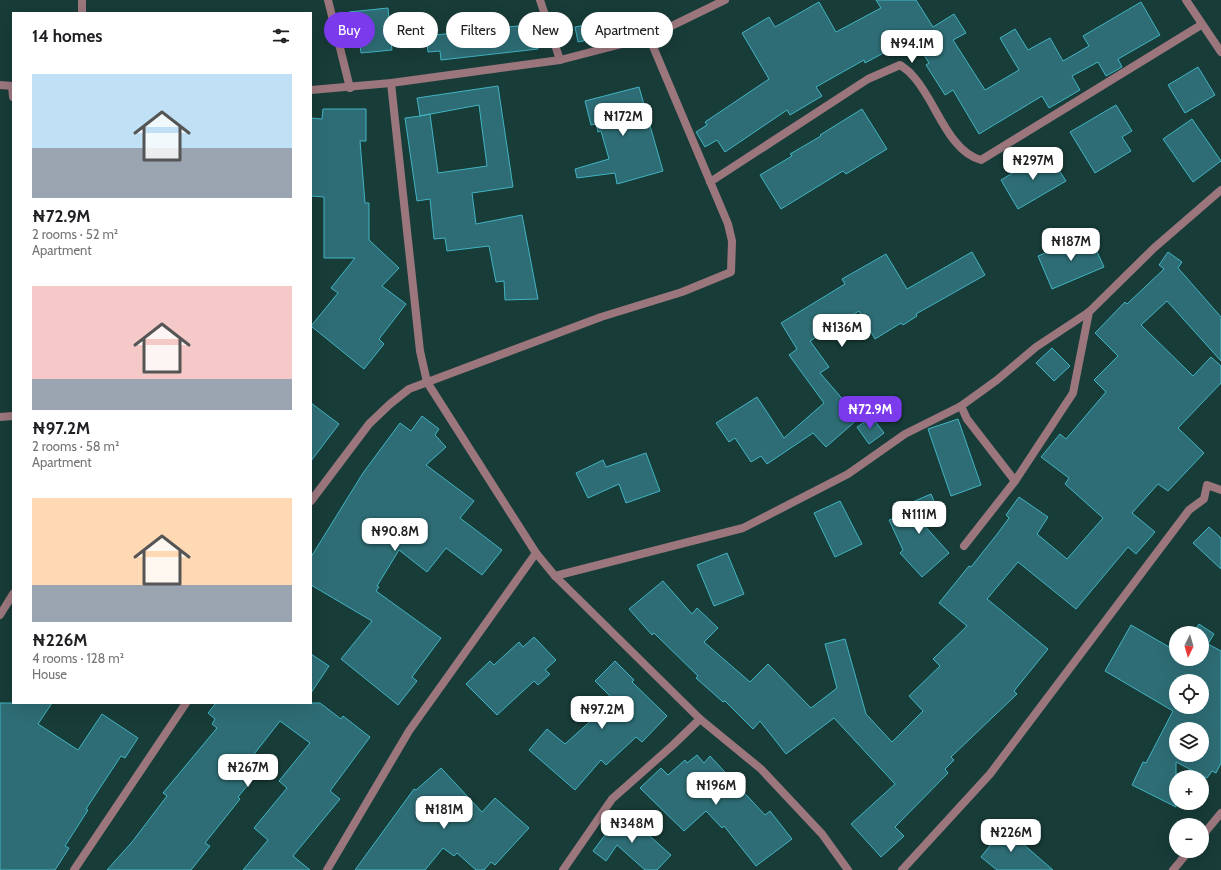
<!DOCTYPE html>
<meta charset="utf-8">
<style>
body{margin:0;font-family:Cabin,sans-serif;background:#f2f2f2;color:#202124;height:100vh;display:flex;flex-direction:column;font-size:15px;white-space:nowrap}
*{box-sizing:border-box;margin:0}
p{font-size:13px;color:#757577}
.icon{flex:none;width:22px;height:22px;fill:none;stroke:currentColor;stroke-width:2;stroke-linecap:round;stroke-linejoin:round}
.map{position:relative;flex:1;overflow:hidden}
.panel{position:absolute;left:12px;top:12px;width:300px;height:692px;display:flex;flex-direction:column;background:#fff;border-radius:0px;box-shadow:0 4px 16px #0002}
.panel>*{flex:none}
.hud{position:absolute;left:324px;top:12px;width:380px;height:36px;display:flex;gap:8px}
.needle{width:26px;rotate:185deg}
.controls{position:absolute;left:1169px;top:626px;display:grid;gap:8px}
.controls a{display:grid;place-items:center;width:40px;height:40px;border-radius:50%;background:#fff;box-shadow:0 4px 16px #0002;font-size:20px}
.price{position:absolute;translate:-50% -34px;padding:0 9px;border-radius:8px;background:#fff;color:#222;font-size:13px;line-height:26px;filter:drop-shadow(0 1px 2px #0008)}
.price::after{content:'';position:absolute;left:50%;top:24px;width:12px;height:9px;margin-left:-6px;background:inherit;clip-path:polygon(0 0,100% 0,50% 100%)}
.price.selected{background:#7c3aed;color:#fff}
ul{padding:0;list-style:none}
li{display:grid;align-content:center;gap:8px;height:212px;padding:0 20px}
li span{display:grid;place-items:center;height:124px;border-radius:0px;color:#555}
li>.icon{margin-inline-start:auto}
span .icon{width:72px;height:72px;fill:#fffc;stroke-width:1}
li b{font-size:17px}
h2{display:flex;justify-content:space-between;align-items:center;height:48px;padding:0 20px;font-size:17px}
.pill{padding:0 14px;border-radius:18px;background:#fff;box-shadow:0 4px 16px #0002;font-size:14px;line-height:36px}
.pill.selected{background:#7c3aed;color:#fff}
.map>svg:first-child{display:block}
.building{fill:#2e6d75;stroke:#41b4c3;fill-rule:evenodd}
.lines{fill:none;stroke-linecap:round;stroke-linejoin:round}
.minor{stroke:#9b767d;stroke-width:8}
.tertiary{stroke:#9b767d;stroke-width:8}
</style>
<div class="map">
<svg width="1221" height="870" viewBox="0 0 1221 870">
<rect width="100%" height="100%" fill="#183c38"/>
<g class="building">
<polygon points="876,0 916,0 933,27 954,14 966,33 953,40 985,90 1019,70 1000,38 1015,29 1028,50 1050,38 1063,61 1089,46 1083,36 1141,2 1160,35 1118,59 1122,67 1106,76 1098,62 1072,76 1080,90 1049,108 1042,96 979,134 953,90 945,95 926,65 929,63 913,37 865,63 864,60 816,87 822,96 790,115 787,110 725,152 717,140 705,147 696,132 707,125 705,122 769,79 742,33 769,17 775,27 819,2 836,32 881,8"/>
<polygon points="388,8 392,50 361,53 358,31 351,31 349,12"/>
<polygon points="610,20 613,35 578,42 575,27"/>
<polygon points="536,24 538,49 441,60 440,51 428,52 426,36"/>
<polygon points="1198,67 1215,95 1185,113 1168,85"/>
<path d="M 498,86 L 513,187 L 472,193 L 476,224 L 522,215 L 538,299 L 505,300 L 504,281 L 496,282 L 489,246 L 447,251 L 445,238 L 434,239 L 430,199 L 417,201 L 405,118 L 420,116 L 417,98 ZM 479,105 L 487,166 L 438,173 L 430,114 L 420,116 Z"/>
<polygon points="639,87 663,171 617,184 615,173 577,178 575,169 609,159 601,131 598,132 596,124 591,125 585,101"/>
<polygon points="1116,105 1132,131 1122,137 1131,151 1095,173 1070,132"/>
<polygon points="323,109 366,109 366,141 360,141 365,203 369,203 369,240 399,268 382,286 406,304 379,339 384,344 364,369 311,326 338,293 331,288 355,258 324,258 324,197 311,196 311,118 322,119"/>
<polygon points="862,109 887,149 846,174 843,171 781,209 760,175 792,156 790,154 821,136 820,135"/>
<polygon points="1192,119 1221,161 1193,182 1163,139"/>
<polygon points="1047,152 1066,181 1018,209 1001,180"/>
<polygon points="1089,234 1104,267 1052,289 1038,256"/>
<polygon points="972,252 985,275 916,314 917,316 903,325 901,323 875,339 859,311 810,341 829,367 820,373 859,418 826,447 813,433 767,464 761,456 751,462 735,438 729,442 716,423 757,397 784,438 824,403 789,355 797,349 781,323 845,284 842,279 886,254 907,289"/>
<polygon points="1168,252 1182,262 1178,268 1221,317 1221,361 1167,301 1141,325 1193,376 1211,357 1221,366 1221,383 1178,428 1204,453 1168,491 1158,484 1132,513 1155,532 1136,554 1128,547 1076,609 1018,562 987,599 1048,649 1014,691 1017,694 951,757 954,760 945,769 948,773 895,827 904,836 881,857 851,824 895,784 834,718 786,754 760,721 753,729 725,701 723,702 696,678 698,676 654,633 652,635 629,609 663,581 692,614 697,608 718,628 704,642 750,682 768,664 811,708 837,688 825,644 845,639 866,714 892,742 923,711 909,696 940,666 933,659 967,626 939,603 969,566 971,567 998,533 1009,518 1006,515 1019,497 1048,517 1037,534 1067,559 1103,518 1065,484 1069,478 1041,457 1060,434 1066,439 1106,392 1094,380 1118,356 1095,333 1125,302 1127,304 1164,269 1159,265"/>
<polygon points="1052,348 1070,366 1054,381 1036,363"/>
<polygon points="311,403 339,424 311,461"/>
<polygon points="422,416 439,429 435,435 446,447 426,465 474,501 460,518 502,550 482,575 446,548 427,572 399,550 377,586 379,587 376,591 441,638 412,677 417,681 398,705 341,659 372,621 311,585 311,557 363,473 400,423 411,431"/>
<polygon points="872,417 884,433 869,444 857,427"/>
<polygon points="958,419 981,485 951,496 928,429"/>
<polygon points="646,453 660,491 626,503 619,484 588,498 576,473 603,460 606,467"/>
<polygon points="931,494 941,517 923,524 949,553 922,577 900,553 903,550 889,520 897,517 894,510"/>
<polygon points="840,501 862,544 835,557 814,513"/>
<polygon points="1209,527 1221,538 1221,569 1193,543"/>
<polygon points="727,553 744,594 714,606 697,565"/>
<path d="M 1199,624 L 1214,634 L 1208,644 L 1221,651 L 1221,763 L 1216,773 L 1212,771 L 1207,778 L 1176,762 L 1176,807 L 1132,785 L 1143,762 L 1146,763 L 1173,711 L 1105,671 L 1131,625 L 1176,651 L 1176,659 L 1202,659 L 1202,633 L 1193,633 ZM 1176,681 L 1202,681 L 1202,707 L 1176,707 ZM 1176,729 L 1202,729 L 1202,755 L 1176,755 Z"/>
<polygon points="534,637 556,660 545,670 550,674 538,685 534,681 497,715 466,684 490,661 494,665 519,642 523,647"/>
<polygon points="311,654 329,666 311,693"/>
<polygon points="615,661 634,680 632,682 667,716 642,742 636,737 606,765 601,760 575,790 529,750 547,729 565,744 614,700 595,681"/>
<polygon points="0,703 52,703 38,724 78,750 102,714 138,738 125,758 121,756 86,809 88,810 65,846 69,848 55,870 0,870"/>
<polygon points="216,703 320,703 341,719 343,716 370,737 330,791 340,799 293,856 310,870 243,870 268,840 254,828 287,788 279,781 310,743 280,721 244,767 255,776 238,797 240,799 205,843 210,846 191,870 107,870 132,842 167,796 163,793 217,728 212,724 215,719 208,713"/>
<polygon points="697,755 704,763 710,756 765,815 770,811 792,839 756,866 724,826 722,828 706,811 684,831 640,788 661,768 668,775 685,760 687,763"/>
<polygon points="441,768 482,812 495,798 529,828 495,865 491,862 484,870 476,870 457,853 454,856 443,848 425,870 355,870 414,789 416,790"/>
<polygon points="623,812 671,855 657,870 645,870 617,845 606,861 593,851 605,835 604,833"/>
<polygon points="1002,823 1016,836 1015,837 1053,870 997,870 981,857 996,838 991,834"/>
</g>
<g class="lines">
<g class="minor">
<polyline points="82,0 82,13"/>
<polyline points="328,0 350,88"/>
<polyline points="540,0 560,60"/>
<polyline points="1186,0 1221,52"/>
<polyline points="391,83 420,351 427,382 536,553 555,576 700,719 761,769 822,834 848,870"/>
<polyline points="12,86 13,97"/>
<path d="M 710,182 L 868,79 L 900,65 C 904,68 909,71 912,75 C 935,98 947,151 981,160 L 1201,25"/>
<polyline points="961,406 967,419 1015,481"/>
<polyline points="0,417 13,416"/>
<polyline points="311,501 369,424 390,404 409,389 601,317 682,292 731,272 732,241 728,224 649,37"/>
<polyline points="964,546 1015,481 1073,393 1089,312"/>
<polyline points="555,576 743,528 848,474 905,434 961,406 997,380 1036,347 1089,312 1154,248 1221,190"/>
<polyline points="0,615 13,594"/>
<polyline points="1202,836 1221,813"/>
<polyline points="74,870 186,703"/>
<polyline points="327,870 409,731 536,553"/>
<polyline points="563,870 612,799 673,745 700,719"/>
<polyline points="902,870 990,774 1189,510 1204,499 1207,485 1221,490"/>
<polyline points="1173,870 1189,851"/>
</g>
<g class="tertiary">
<polyline points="0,85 13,86"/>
<polyline points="311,90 391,83 560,60 649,37 725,0"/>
</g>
</g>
</svg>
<div class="controls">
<a><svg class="needle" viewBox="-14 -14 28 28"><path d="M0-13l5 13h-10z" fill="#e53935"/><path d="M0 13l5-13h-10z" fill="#757577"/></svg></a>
<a><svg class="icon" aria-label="locate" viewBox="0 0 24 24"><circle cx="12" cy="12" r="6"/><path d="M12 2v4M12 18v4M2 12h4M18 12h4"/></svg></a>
<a><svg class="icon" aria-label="layers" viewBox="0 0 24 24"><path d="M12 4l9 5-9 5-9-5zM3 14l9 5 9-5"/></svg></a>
<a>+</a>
<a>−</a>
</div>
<b class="price" style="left:912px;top:64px">₦94.1M</b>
<b class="price" style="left:623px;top:137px">₦172M</b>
<b class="price" style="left:1033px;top:181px">₦297M</b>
<b class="price" style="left:1071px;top:262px">₦187M</b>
<b class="price" style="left:842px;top:348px">₦136M</b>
<b class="price selected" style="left:870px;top:430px">₦72.9M</b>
<b class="price" style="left:919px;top:535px">₦111M</b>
<b class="price" style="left:395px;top:552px">₦90.8M</b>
<b class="price" style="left:602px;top:730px">₦97.2M</b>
<b class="price" style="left:248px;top:788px">₦267M</b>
<b class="price" style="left:716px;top:806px">₦196M</b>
<b class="price" style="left:444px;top:830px">₦181M</b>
<b class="price" style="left:632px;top:844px">₦348M</b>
<b class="price" style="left:1011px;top:853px">₦226M</b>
<div class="hud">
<a class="pill selected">Buy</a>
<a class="pill">Rent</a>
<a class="pill">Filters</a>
<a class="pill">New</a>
<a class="pill">Apartment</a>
</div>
<section class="panel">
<h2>14 homes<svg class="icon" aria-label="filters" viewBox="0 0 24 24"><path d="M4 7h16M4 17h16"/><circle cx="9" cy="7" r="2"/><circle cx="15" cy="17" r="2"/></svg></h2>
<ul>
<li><span style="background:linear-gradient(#bfe0f5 60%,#9aa5b1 0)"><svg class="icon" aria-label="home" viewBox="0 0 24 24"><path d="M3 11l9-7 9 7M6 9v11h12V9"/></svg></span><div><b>₦72.9M</b><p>2 rooms · 52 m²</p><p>Apartment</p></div></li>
<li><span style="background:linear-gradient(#f6c9c9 75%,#9aa5b1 0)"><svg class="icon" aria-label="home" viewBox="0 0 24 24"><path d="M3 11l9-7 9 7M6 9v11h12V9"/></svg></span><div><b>₦97.2M</b><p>2 rooms · 58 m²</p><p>Apartment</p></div></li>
<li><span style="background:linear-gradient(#ffd9b3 70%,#9aa5b1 0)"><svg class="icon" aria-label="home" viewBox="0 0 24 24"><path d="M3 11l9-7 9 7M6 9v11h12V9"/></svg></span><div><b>₦226M</b><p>4 rooms · 128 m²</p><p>House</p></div></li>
</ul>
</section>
</div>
